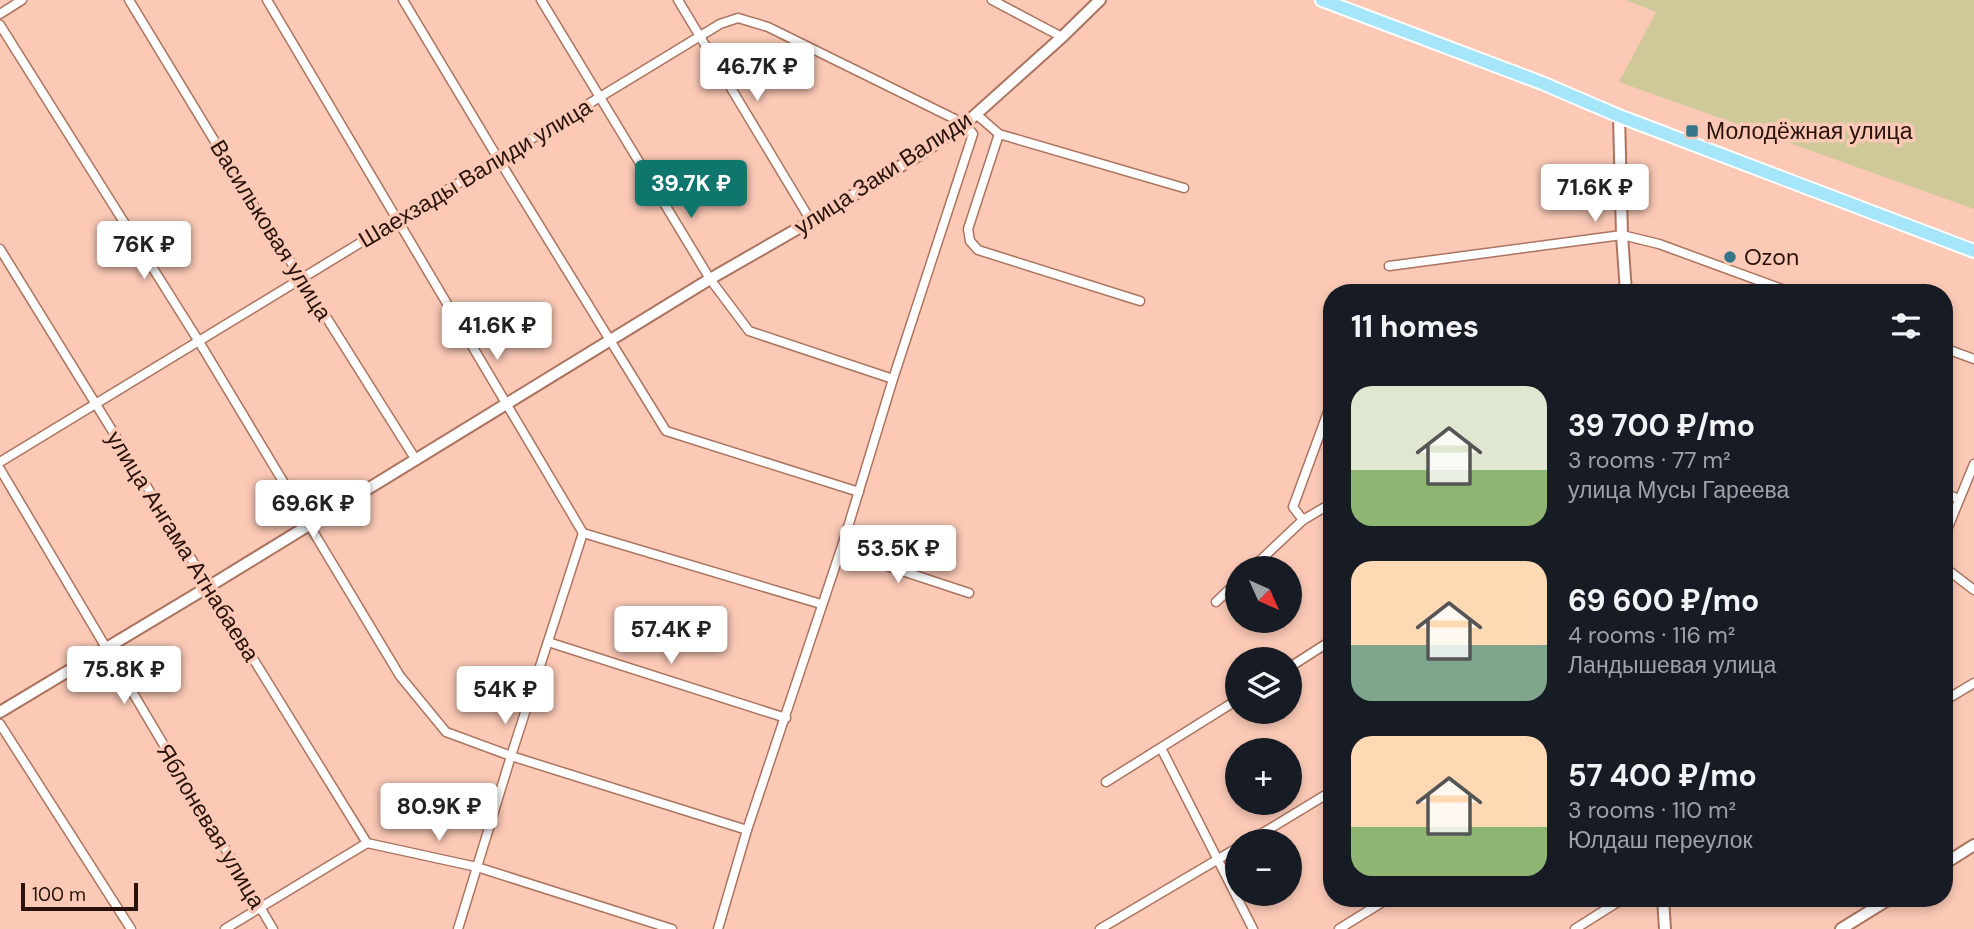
<!DOCTYPE html>
<meta charset="utf-8">
<style>
body{margin:0;font-family:"DM Sans",sans-serif;background:#242831;color:#f1f3f6;height:100vh;display:flex;flex-direction:column;font-size:26px;white-space:nowrap}
*{box-sizing:border-box;margin:0}
p{font-size:23px;color:#9ea1a6}
.icon{flex:none;width:38px;height:38px;fill:none;stroke:currentColor;stroke-width:2;stroke-linecap:round;stroke-linejoin:round}
.map{position:relative;flex:1;overflow:hidden}
.drawer{position:absolute;left:1323px;top:284px;width:630px;height:623px;display:flex;flex-direction:column;background:#171b24;border-radius:28px;box-shadow:0 4px 10px #0003}
.drawer>*{flex:none}
.needle{width:46px;rotate:135deg}
.tools{position:absolute;left:1225px;top:556px;display:grid;gap:14px}
.tools a{display:grid;place-items:center;width:77px;height:77px;border-radius:50%;background:#171b24;box-shadow:0 4px 10px #0003;font-size:35px}
.scale{position:absolute;left:21px;bottom:18px;width:117px;box-sizing:border-box;padding-left:7px;border:4px solid #28120a;border-top:0;font-size:19px;line-height:24px;white-space:nowrap;color:#28120a;-webkit-text-stroke:5px #fbc9b6;paint-order:stroke}
.price{position:absolute;translate:-50% -60px;padding:0 16px;border-radius:7px;background:#fff;color:#222;font-size:23px;line-height:46px;filter:drop-shadow(0 2px 4px #0008)}
.price::after{content:'';position:absolute;left:50%;top:42px;width:21px;height:16px;margin-left:-10px;background:inherit;clip-path:polygon(0 0,100% 0,50% 100%)}
.price.selected{background:#0f766e;color:#fff}
ul{padding:0;list-style:none}
li{display:flex;align-items:center;gap:21px;height:175px;padding:0 28px}
li span{display:grid;place-items:center;flex:none;width:196px;height:140px;border-radius:21px;color:#555}
li>.icon{margin-inline-start:auto}
span .icon{width:84px;height:84px;fill:#fffc;stroke-width:1}
li b{font-size:30px}
h2{display:flex;justify-content:space-between;align-items:center;height:84px;padding:0 28px;font-size:30px}
.map>svg:first-child{display:block}
.green{fill:#cfc99a}
.lines{fill:none;stroke-linecap:round;stroke-linejoin:round}
.street-casing{stroke:#ac745f;stroke-width:11}
.secondary-casing{stroke:#ac745f;stroke-width:14}
.primary-casing{stroke:#fff;stroke-width:16}
.street{stroke:#fff;stroke-width:8}
.secondary{stroke:#fff;stroke-width:10}
.primary{stroke:#a5e6fb;stroke-width:12}
.poi-dot{fill:#367589;stroke:#fbc9b6;stroke-width:2.5}
.labels{text-anchor:middle;dominant-baseline:central;stroke-width:7;stroke-linejoin:round;paint-order:stroke}
.poi-label{font-size:23px;fill:#28120a;stroke:#fbc9b6;text-anchor:start}
.street-label{font-size:23px;fill:#28120a;stroke:#fbc9b6}
</style>
<div class="map">
<svg width="1974" height="929" viewBox="0 0 1974 929">
<rect width="100%" height="100%" fill="#fbc9b6"/>
<polygon class="green" points="1626,0 1974,0 1974,209 1619,82 1656,12"/>
<g class="lines">
<g class="street-casing">
<g id="street">
<polyline points="129,0 262,219 301,277 416,460"/>
<polyline points="267,0 583,533 821,604"/>
<polyline points="403,0 499,160 666,431 859,492"/>
<polyline points="541,0 710,279 749,331 893,379"/>
<polyline points="678,0 811,221"/>
<polyline points="992,0 1062,37"/>
<polyline points="0,14 22,0"/>
<polyline points="0,25 198,340 400,676 446,732 511,756 747,830"/>
<polyline points="976,114 999,134 1184,188"/>
<polyline points="999,134 968,229 970,241 978,250 1140,301"/>
<polyline points="0,249 367,843"/>
<polyline points="1389,266 1622,235 1659,244 1790,292"/>
<polyline points="1944,348 1974,359"/>
<polyline points="0,462 720,24 738,18 768,27 965,124 973,134 893,379 844,540 747,830 718,929"/>
<polyline points="0,469 273,929"/>
<polyline points="1944,493 1959,499"/>
<polyline points="1303,520 1293,507 1332,401"/>
<polyline points="1944,537 1974,464"/>
<polyline points="844,540 881,564 969,593"/>
<polyline points="1944,567 1974,590"/>
<polyline points="1251,569 1303,520 1332,503"/>
<polyline points="1216,602 1237,582"/>
<polyline points="548,642 786,718"/>
<polyline points="1290,667 1332,640"/>
<polyline points="1944,701 1974,683"/>
<polyline points="0,724 131,929"/>
<polyline points="1161,748 1253,929"/>
<polyline points="1106,782 1237,700"/>
<polyline points="1248,842 1332,791"/>
<polyline points="225,929 367,843 477,867 672,929"/>
<polyline points="458,929 511,756 583,533"/>
<polyline points="1100,929 1237,848"/>
<polyline points="1339,929 1389,898"/>
<polyline points="1575,929 1624,898"/>
</g>
</g>
<g class="secondary-casing">
<g id="secondary">
<polyline points="1619,116 1622,235 1626,292"/>
<polyline points="0,712 208,587 710,279 811,221 922,153 965,124 1062,37 1100,0"/>
<polyline points="1944,864 1974,845"/>
<polyline points="1663,898 1665,929"/>
<polyline points="1841,929 1891,898"/>
</g>
</g>
<g class="primary-casing">
<polyline id="primary" points="1322,0 1542,83 1619,116 1974,251"/>
</g>
<use href="#street" class="street"/>
<use href="#secondary" class="secondary"/>
<use href="#primary" class="primary"/>
</g>
<g class="poi-dot">
<rect x="1685" y="124" width="14" height="14" rx="3.5"/>
<circle cx="1730" cy="257" r="7"/>
</g>
<g class="labels">
<g class="poi-label">
<text x="1706" y="131">Молодёжная улица</text>
<text x="1744" y="257">Ozon</text>
</g>
<g class="street-label">
<text transform="translate(475 173) rotate(-31)">Шаехзады Валиди улица</text>
<text transform="translate(883 173) rotate(-33)">улица Заки Валиди</text>
<text transform="translate(271 230) rotate(58)">Васильковая улица</text>
<text transform="translate(183 546) rotate(58)">улица Ангама Атнабаева</text>
<text transform="translate(211 826) rotate(59)">Яблоневая улица</text>
</g>
</g>
</svg>
<div class="tools">
<a><svg class="needle" viewBox="-14 -14 28 28"><path d="M0-13l5 13h-10z" fill="#e53935"/><path d="M0 13l5-13h-10z" fill="#9ea1a6"/></svg></a>
<a><svg class="icon" aria-label="layers" viewBox="0 0 24 24"><path d="M12 4l9 5-9 5-9-5zM3 14l9 5 9-5"/></svg></a>
<a>+</a>
<a>−</a>
</div>
<div class="scale">100 m</div>
<b class="price" style="left:757px;top:103px">46.7K ₽</b>
<b class="price selected" style="left:691px;top:220px">39.7K ₽</b>
<b class="price" style="left:1595px;top:224px">71.6K ₽</b>
<b class="price" style="left:144px;top:281px">76K ₽</b>
<b class="price" style="left:497px;top:362px">41.6K ₽</b>
<b class="price" style="left:313px;top:540px">69.6K ₽</b>
<b class="price" style="left:898px;top:585px">53.5K ₽</b>
<b class="price" style="left:671px;top:666px">57.4K ₽</b>
<b class="price" style="left:124px;top:706px">75.8K ₽</b>
<b class="price" style="left:505px;top:726px">54K ₽</b>
<b class="price" style="left:439px;top:843px">80.9K ₽</b>
<section class="drawer">
<h2>11 homes<svg class="icon" aria-label="filters" viewBox="0 0 24 24"><path d="M4 7h16M4 17h16"/><circle cx="9" cy="7" r="2"/><circle cx="15" cy="17" r="2"/></svg></h2>
<ul>
<li><span style="background:linear-gradient(#dfe7d0 60%,#8fb573 0)"><svg class="icon" aria-label="home" viewBox="0 0 24 24"><path d="M3 11l9-7 9 7M6 9v11h12V9"/></svg></span><div><b>39 700 ₽/mo</b><p>3 rooms · 77 m²</p><p>улица Мусы Гареева</p></div></li>
<li><span style="background:linear-gradient(#ffd9b3 60%,#7fa58c 0)"><svg class="icon" aria-label="home" viewBox="0 0 24 24"><path d="M3 11l9-7 9 7M6 9v11h12V9"/></svg></span><div><b>69 600 ₽/mo</b><p>4 rooms · 116 m²</p><p>Ландышевая улица</p></div></li>
<li><span style="background:linear-gradient(#ffd9b3 65%,#8fb573 0)"><svg class="icon" aria-label="home" viewBox="0 0 24 24"><path d="M3 11l9-7 9 7M6 9v11h12V9"/></svg></span><div><b>57 400 ₽/mo</b><p>3 rooms · 110 m²</p><p>Юлдаш переулок</p></div></li>
</ul>
</section>
</div>
